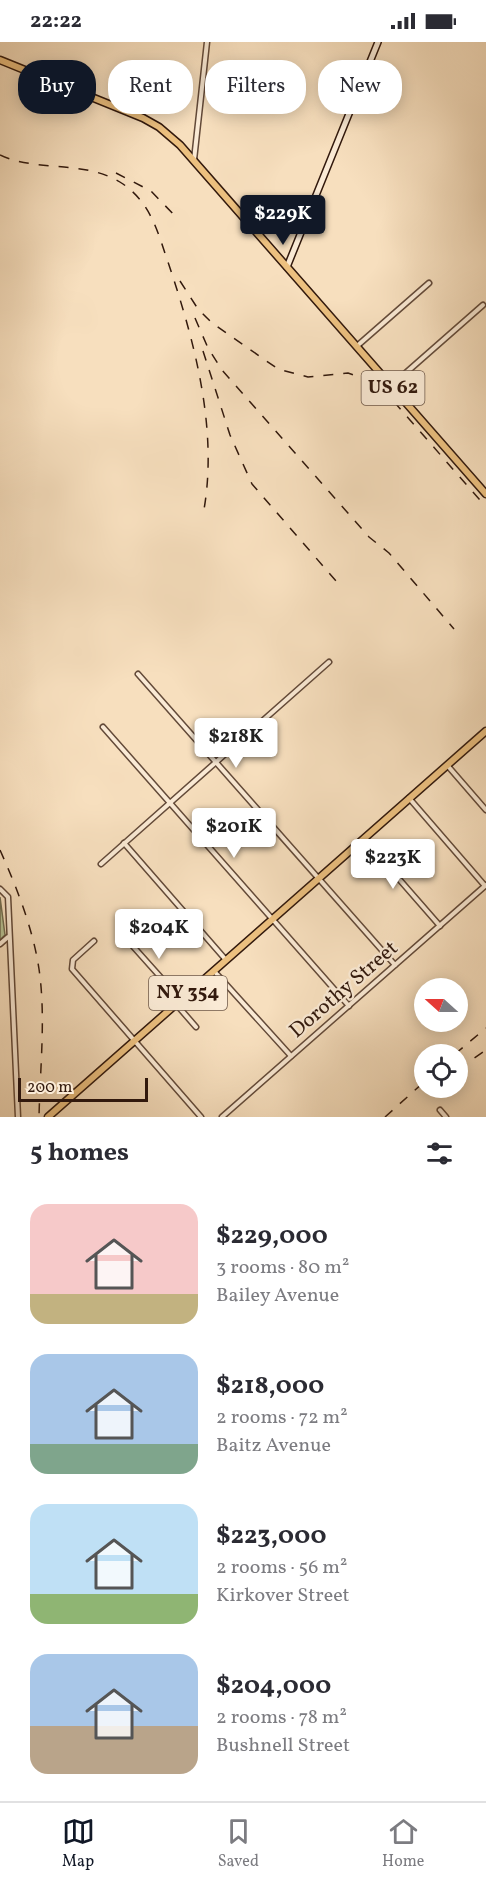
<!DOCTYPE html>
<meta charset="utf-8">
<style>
body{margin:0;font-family:Vollkorn,serif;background:#f2f2f3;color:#2b2b33;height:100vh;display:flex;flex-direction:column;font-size:22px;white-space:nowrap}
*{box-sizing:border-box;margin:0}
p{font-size:20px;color:#7c7c81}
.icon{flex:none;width:33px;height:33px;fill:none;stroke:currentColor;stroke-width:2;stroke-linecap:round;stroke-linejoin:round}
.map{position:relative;height:1075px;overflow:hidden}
.details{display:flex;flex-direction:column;background:#fff;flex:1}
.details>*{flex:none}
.guide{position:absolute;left:18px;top:18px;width:450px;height:54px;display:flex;gap:12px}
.needle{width:39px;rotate:291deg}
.controls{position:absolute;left:414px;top:936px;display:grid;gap:12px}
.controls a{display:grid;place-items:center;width:54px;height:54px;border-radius:50%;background:#fff;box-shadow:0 3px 15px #0003;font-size:30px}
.scale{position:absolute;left:18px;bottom:15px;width:130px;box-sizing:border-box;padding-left:6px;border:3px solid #32190d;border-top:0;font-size:16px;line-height:21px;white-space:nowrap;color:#32190d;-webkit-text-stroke:4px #faead5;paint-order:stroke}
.price{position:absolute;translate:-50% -51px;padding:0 14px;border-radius:6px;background:#fff;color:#222;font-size:20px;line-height:39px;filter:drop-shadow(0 2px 3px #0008)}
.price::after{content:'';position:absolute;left:50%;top:36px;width:18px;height:14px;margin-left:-9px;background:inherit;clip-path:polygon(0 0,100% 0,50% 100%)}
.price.selected{background:#111827;color:#fff}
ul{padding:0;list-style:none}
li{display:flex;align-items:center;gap:18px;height:150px;padding:0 30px}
li span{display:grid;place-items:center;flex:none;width:168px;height:120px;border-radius:18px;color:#555}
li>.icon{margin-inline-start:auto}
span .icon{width:72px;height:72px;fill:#fffc;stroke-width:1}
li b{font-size:26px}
h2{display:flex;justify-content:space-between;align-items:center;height:72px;padding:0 30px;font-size:26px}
.pill{padding:0 21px;border-radius:24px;background:#fff;box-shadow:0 3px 15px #0003;font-size:21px;line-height:54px}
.pill.selected{background:#111827;color:#fff}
.status{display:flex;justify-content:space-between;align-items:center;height:42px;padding:0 30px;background:#fff;direction:ltr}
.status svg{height:16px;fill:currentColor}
.tab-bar{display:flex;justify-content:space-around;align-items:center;height:84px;border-top:2px solid #e1e1e2;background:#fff;font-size:16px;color:#7c7c81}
.tab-bar a{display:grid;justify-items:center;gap:3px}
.tab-bar .selected{color:#111827}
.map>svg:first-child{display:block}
.green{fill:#b7c395;stroke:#746e51;stroke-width:1.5}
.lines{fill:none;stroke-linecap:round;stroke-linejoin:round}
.street-casing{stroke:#634a39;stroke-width:7}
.secondary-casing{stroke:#32190d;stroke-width:8}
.primary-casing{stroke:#32190d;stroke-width:9}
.street{stroke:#faead5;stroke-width:4}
.secondary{stroke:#faead5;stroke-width:5}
.primary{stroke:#ecc07f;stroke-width:6}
.rail{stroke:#32190d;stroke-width:1.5;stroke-dasharray:10 10;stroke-linecap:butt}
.labels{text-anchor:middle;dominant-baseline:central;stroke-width:4.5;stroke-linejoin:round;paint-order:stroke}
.shield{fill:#faead5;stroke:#6e5849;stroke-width:1.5}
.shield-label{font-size:20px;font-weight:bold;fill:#32190d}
.street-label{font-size:21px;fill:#32190d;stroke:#faead5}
</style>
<div class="status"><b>22:22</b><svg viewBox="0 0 49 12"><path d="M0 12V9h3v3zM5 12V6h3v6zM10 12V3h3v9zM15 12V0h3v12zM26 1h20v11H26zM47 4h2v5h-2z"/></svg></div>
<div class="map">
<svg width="486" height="1075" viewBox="0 0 486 1075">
<rect width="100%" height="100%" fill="#f7dfbe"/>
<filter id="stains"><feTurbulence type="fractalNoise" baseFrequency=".00333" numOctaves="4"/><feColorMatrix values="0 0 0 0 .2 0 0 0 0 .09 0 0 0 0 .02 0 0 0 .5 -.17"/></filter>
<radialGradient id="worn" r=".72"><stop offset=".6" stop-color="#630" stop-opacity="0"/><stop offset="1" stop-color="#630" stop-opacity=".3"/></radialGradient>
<polygon class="green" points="0,855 5,893 0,898"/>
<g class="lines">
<g class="street-casing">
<g id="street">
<polyline points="194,118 207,0"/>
<polyline points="357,304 429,241"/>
<polyline points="392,343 483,263"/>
<polyline points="138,632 395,923"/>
<polyline points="103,685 349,964"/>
<polyline points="447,723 486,768"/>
<polyline points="409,756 485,844"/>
<polyline points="364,797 440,884"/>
<polyline points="124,801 226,918"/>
<polyline points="101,822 329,620"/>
<polyline points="0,847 8,855 18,1075"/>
<polyline points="122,892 181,958"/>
<polyline points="94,899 73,918 72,927 201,1075"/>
<polyline points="0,902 8,895"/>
<polyline points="214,929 291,1014"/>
<polyline points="176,962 196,985"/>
<polyline points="440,1068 446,1075"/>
<polyline points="222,1075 486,843"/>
</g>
</g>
<g class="secondary-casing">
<polyline id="secondary" points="287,225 378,0"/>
</g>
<g class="primary-casing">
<g id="primary">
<polyline points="0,18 143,76 159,85 180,103 486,452"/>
<polyline points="48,1075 486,689"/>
</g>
</g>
<use href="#street" class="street"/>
<use href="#secondary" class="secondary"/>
<use href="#primary" class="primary"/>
<g class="rail">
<path d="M 0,113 C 39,131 86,117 123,142 C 152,162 158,192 169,223 C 195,301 219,390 203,473"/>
<polyline points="116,131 151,149 177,176"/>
<polyline points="180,239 198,267 212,281 278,327 308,335 348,331 371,339 396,362 486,465"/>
<polyline points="195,276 208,306 222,328 369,495 389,511 454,587"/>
<polyline points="203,309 230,393 252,442 336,539"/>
<path d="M 0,808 C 17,846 33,887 39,927 C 46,975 40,1026 39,1075"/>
<polyline points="455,1012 486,986"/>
<polyline points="458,1027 486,1008"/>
<polyline points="385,1075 424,1040"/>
</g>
</g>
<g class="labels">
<g class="shield">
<rect x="361.5" y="329" width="63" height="34" rx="4.5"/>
<rect x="149" y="934" width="78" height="34" rx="4.5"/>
</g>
<g class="shield-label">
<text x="393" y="346">US 62</text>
<text x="188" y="951">NY 354</text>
</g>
<g class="street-label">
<text transform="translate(344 948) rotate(-41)">Dorothy Street</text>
</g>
</g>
<rect width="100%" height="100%" filter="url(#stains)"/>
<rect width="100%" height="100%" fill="url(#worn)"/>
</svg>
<div class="controls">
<a><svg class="needle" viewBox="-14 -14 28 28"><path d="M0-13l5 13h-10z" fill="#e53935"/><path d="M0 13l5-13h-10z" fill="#7c7c81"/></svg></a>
<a><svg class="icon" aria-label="locate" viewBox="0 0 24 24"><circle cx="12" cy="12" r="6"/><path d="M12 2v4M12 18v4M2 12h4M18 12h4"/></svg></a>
</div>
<div class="scale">200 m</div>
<b class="price selected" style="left:283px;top:204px">$229K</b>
<b class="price" style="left:236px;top:727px">$218K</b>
<b class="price" style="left:234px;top:817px">$201K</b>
<b class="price" style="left:393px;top:848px">$223K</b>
<b class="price" style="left:159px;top:918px">$204K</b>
<div class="guide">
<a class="pill selected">Buy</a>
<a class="pill">Rent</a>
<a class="pill">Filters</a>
<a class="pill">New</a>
</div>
</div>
<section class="details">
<h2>5 homes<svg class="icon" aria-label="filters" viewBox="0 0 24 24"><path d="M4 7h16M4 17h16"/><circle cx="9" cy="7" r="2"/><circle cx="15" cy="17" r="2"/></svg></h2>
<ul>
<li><span style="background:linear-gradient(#f6c9c9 75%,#c2b280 0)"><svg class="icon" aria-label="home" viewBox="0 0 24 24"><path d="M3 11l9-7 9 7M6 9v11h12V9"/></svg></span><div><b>$229,000</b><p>3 rooms · 80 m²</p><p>Bailey Avenue</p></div></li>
<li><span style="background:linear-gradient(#a9c7e8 75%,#7fa58c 0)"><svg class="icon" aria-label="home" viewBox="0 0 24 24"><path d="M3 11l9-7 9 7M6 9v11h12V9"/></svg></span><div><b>$218,000</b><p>2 rooms · 72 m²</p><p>Baitz Avenue</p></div></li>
<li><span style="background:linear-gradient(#bfe0f5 75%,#8fb573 0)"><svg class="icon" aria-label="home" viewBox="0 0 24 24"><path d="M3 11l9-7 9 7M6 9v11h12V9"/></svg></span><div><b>$223,000</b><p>2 rooms · 56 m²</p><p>Kirkover Street</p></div></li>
<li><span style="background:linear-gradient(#a9c7e8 60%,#b9a48a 0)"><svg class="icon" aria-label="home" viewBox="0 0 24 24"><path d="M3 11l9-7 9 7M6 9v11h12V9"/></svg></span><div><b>$204,000</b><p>2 rooms · 78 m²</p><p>Bushnell Street</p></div></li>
</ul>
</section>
<nav class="tab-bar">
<a class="selected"><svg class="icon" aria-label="map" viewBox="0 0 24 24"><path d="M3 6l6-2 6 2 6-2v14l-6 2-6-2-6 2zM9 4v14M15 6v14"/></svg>Map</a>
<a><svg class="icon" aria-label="saved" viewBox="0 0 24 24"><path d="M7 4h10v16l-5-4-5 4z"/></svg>Saved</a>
<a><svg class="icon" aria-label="home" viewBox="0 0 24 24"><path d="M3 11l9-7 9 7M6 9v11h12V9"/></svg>Home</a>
</nav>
